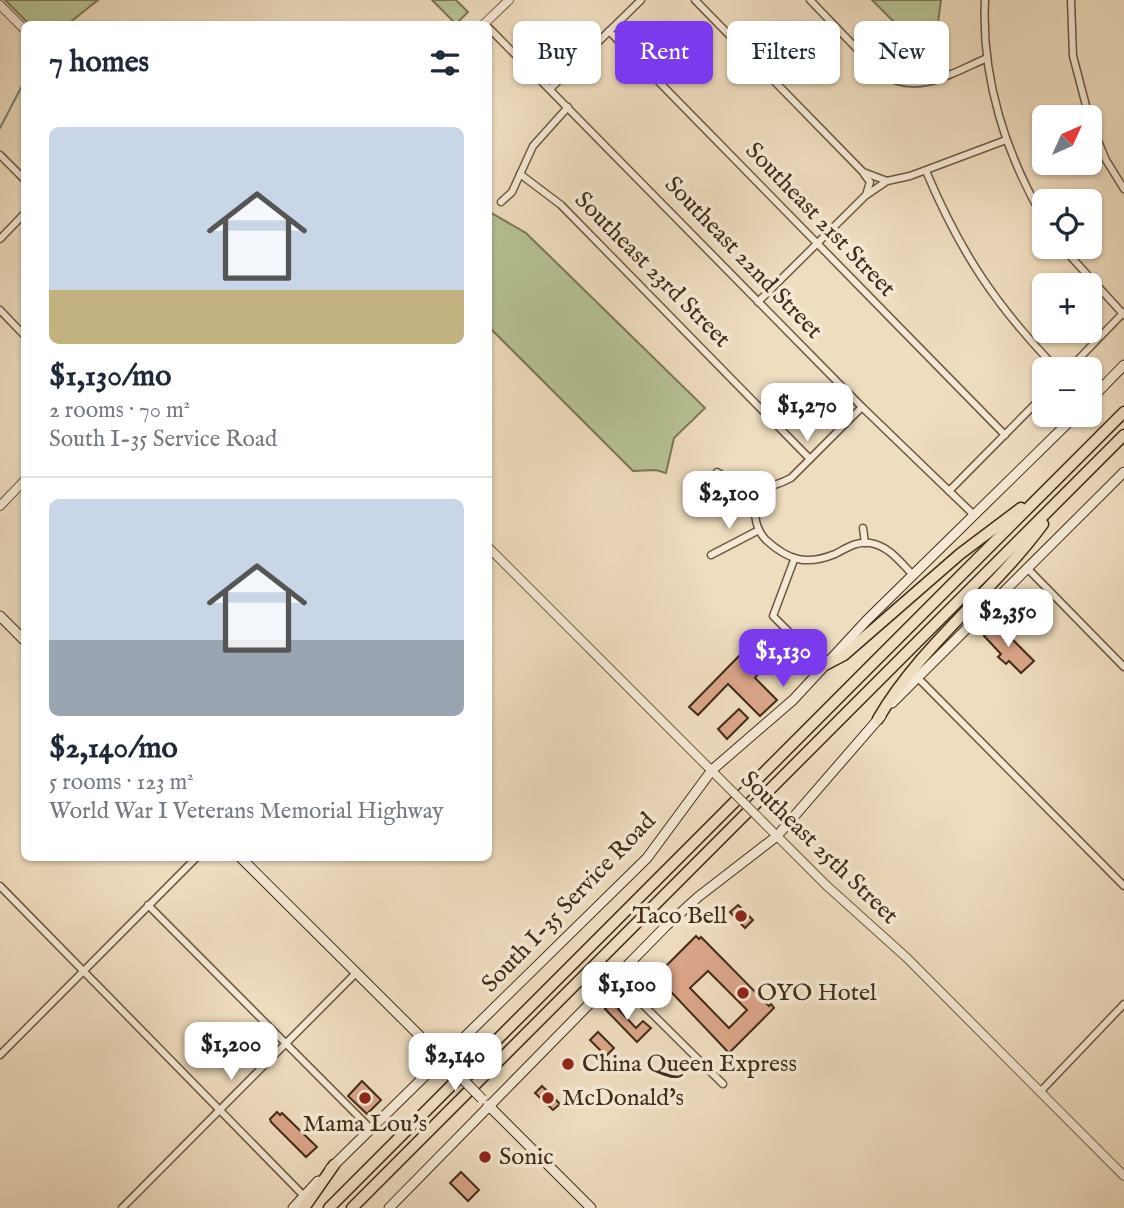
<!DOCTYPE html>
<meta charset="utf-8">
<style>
body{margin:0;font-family:"IM FELL English",serif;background:#f2f2f3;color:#1f2937;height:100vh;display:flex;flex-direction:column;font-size:26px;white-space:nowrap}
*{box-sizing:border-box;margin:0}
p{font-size:23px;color:#747a83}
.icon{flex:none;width:38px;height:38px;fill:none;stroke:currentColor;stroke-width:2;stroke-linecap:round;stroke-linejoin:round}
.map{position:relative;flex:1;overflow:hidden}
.panel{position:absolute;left:21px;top:21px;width:471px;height:840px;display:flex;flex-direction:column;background:#fff;border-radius:10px;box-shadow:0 2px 5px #0004}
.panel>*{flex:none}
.top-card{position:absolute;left:513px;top:21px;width:506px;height:63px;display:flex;gap:14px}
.needle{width:46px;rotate:45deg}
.controls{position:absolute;left:1032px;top:105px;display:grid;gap:14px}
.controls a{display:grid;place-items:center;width:70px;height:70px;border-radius:10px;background:#fff;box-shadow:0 2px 5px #0004;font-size:35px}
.price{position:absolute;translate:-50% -60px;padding:0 16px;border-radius:14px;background:#fff;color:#222;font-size:23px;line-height:46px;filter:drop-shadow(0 2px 4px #0008)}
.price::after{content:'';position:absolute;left:50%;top:42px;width:21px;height:16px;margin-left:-10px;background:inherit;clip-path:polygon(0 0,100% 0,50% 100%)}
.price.selected{background:#7c3aed;color:#fff}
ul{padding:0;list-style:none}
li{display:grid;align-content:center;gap:14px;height:371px;padding:0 28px}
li+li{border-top:2px solid #e0e1e3}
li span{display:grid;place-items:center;height:217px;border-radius:10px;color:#555}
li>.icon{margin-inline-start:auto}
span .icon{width:126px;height:126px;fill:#fffc;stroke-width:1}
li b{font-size:30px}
h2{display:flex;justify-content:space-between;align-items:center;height:84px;padding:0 28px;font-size:30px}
.chip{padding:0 24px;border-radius:10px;background:#fff;box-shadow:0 2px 5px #0004;font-size:24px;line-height:63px}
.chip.selected{background:#7c3aed;color:#fff}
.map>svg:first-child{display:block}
.green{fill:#b6c294;stroke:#7c7656;stroke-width:2}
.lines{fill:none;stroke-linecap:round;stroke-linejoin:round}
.stream{stroke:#778272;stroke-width:2}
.building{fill:#dba589;stroke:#422b18;stroke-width:2;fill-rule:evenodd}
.minor-casing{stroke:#6d5842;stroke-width:9}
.tertiary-casing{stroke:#6d5842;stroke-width:10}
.secondary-casing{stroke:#422b18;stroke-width:11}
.motorway-casing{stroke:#422b18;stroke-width:13}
.minor{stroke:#f5e9d5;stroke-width:6}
.tertiary{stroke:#f5e9d5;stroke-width:8}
.secondary{stroke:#f5e9d5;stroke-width:9}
.motorway{stroke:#efddbf;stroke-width:10}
.tertiary-bridge-casing{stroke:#6d5842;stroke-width:10;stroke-linecap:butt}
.secondary-bridge-casing{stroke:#422b18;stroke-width:11;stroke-linecap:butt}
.tertiary-bridge{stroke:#f5e9d5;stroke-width:8}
.secondary-bridge{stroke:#f5e9d5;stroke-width:9}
.poi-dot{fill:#8f2418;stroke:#f5e9d5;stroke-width:2.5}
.labels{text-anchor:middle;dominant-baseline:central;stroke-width:7;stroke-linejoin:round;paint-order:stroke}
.street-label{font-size:24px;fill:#422b18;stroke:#f5e9d5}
.poi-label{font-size:24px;fill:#422b18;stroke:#f5e9d5;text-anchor:start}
</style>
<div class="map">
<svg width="1124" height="1208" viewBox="0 0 1124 1208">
<rect width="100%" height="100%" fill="#efddbf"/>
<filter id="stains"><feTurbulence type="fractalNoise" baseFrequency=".00286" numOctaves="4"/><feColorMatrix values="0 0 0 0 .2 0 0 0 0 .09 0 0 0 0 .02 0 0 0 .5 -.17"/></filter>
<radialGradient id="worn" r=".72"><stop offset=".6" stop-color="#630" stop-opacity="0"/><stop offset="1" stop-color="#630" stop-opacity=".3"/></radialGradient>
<g class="green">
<polygon points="5,0 98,0 68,24 29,24"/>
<polygon points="432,0 456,0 468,12 456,24"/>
<polygon points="872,0 941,0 937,31 913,38 907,35"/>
<polygon points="488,211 526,233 705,408 674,438 666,473 656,470 633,471 488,326"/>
</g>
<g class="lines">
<polyline class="stream" points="0,128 24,82"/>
</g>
<g class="building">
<polygon points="996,623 1034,661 1021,673 1009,661 1006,664 998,657 1001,654 984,636"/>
<polygon points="746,653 752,660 749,663 759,673 755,678 777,700 760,716 728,684 698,715 689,707 740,655 742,657"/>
<polygon points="739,709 748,718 727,739 718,729"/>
<polygon points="738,905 753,920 745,928 730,912"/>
<path d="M 696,936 L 699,939 L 701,937 L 769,1006 L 771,1004 L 774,1008 L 729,1053 L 656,976 ZM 708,971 L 747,1010 L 729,1028 L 690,988 Z"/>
<polygon points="616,999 622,1005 618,1009 636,1028 643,1021 651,1028 637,1042 605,1009"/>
<polygon points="598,1032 614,1048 606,1056 590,1040"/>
<polygon points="362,1081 381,1100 367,1114 348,1096"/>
<polygon points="542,1086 560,1104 553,1110 535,1093"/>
<polygon points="277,1112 280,1115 282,1113 317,1147 306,1157 271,1122 270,1119"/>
<polygon points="461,1172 479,1190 468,1201 450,1183"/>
</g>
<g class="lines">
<g class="minor-casing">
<g id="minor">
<polyline points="695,0 863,172 887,181"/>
<path d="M 810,0 L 881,74 C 919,96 950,74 987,58"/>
<path d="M 985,0 C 981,78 1006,155 1045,221"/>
<polyline points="1071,0 1073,56 1089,117"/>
<polyline points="488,27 862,407 973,514"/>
<polyline points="609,31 1005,435"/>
<polyline points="550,89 641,0"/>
<polyline points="1090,122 1106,160 1124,189"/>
<polyline points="0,155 24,179"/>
<path d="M 926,171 C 960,252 996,306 1057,369"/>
<polyline points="520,174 561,205 810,459"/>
<polyline points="864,174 870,182 866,195"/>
<polyline points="501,202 512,192 533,146 568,107"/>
<polyline points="0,239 24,214"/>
<polyline points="1062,247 1124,315"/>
<polyline points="758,302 865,196 887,181 910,176 1006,140"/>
<polyline points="0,310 24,335"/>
<polyline points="1069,369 1124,312"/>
<path d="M 717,472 C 745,489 760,494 791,478 L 862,407"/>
<path d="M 757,489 C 753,506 753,527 766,540 C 788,560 806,566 835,554 C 847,548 856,541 870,543 C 889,546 900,562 913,575"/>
<polyline points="949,491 1045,394"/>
<polyline points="863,528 865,543"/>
<polyline points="711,555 759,530"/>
<polyline points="794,560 773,616 823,666"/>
<polyline points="1027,568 1124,667"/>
<polyline points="917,677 1124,886"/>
<polyline points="0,886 304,1196"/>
<polyline points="148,905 370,1128"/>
<polyline points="615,977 723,1084"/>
<polyline points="0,1055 196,858"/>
<polyline points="1040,1092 1124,1004"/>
<polyline points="122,1208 356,973"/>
</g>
</g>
<g class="tertiary-casing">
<g id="tertiary">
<polyline points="0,5 24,29"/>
<polyline points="484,24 509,0"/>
<polyline points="0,506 24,481"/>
<polyline points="488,547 728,787"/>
<polyline points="763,822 827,886 907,958 1124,1176"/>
</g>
</g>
<g class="secondary-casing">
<g id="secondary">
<polyline points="1090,400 1124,365"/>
<polyline points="0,616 24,640"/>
<polyline points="892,703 1124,472"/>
<polyline points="241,858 444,1060"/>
<polyline points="488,1105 591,1208"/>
<polyline points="330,1169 647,858 712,770 793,700 867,620 1076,415"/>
<polyline points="293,1208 318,1181"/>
<polyline points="389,1208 666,926 698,897 777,836 881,716"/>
</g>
</g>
<g class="motorway-casing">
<g id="motorway">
<polyline points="823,666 844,655 960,554 1021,508"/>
<path d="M 878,719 C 921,645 993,592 1043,524"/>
<polyline points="304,1208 334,1165"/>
<polyline points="329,1208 1124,412"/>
<polyline points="352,1208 1124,435"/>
</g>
</g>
<use href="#minor" class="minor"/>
<use href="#tertiary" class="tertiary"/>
<use href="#secondary" class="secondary"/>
<use href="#motorway" class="motorway"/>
<g class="tertiary-bridge-casing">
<polyline id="tertiary-bridge" points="728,787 763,822"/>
</g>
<g class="secondary-bridge-casing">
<polyline id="secondary-bridge" points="450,1066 482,1099"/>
</g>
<use href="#tertiary-bridge" class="tertiary-bridge"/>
<use href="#secondary-bridge" class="secondary-bridge"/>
</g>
<g class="poi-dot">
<circle cx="741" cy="916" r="7"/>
<circle cx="743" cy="993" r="7"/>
<circle cx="568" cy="1064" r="7"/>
<circle cx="365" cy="1098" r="7"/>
<circle cx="548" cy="1098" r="7"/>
<circle cx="485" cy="1157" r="7"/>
</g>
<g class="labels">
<g class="street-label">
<text transform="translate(820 220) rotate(46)">Southeast 21st Street</text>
<text transform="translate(743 258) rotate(46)">Southeast 22nd Street</text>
<text transform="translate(652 270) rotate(45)">Southeast 23rd Street</text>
<text transform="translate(819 848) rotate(44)">Southeast 25th Street</text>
<text transform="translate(569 903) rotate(-46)">South I-35 Service Road</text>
</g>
<g class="poi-label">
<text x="727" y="916" text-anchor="end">Taco Bell</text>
<text x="757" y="993">OYO Hotel</text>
<text x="582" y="1064">China Queen Express</text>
<text x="562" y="1098">McDonald's</text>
<text x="365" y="1124" text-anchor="middle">Mama Lou's</text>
<text x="499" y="1157">Sonic</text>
</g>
</g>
<rect width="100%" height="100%" filter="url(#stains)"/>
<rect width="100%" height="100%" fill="url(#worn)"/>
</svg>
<div class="controls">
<a><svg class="needle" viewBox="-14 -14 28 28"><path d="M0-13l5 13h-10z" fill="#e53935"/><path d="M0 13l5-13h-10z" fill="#747a83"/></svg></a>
<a><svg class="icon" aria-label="locate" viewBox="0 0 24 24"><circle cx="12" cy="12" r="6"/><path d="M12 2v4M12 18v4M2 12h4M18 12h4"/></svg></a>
<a>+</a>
<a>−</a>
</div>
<b class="price" style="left:807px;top:443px">$1,270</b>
<b class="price" style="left:729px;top:531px">$2,100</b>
<b class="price" style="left:1008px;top:649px">$2,350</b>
<b class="price selected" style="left:783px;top:689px">$1,130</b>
<b class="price" style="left:627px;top:1022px">$1,100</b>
<b class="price" style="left:231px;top:1082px">$1,200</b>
<b class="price" style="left:455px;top:1093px">$2,140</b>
<div class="top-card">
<a class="chip">Buy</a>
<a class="chip selected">Rent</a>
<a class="chip">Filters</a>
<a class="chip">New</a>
</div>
<section class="panel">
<h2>7 homes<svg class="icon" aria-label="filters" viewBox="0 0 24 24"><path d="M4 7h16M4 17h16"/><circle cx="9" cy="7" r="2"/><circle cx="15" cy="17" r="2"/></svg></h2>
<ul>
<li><span style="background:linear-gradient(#c9d6e8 75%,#c2b280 0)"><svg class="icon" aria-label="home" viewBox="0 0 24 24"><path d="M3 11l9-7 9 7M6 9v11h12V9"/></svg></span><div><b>$1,130/mo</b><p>2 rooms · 70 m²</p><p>South I-35 Service Road</p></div></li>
<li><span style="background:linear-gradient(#c9d6e8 65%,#9aa5b1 0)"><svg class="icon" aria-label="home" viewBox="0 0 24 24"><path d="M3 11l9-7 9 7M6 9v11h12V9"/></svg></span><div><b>$2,140/mo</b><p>5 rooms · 123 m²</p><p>World War I Veterans Memorial Highway</p></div></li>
</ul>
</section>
</div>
